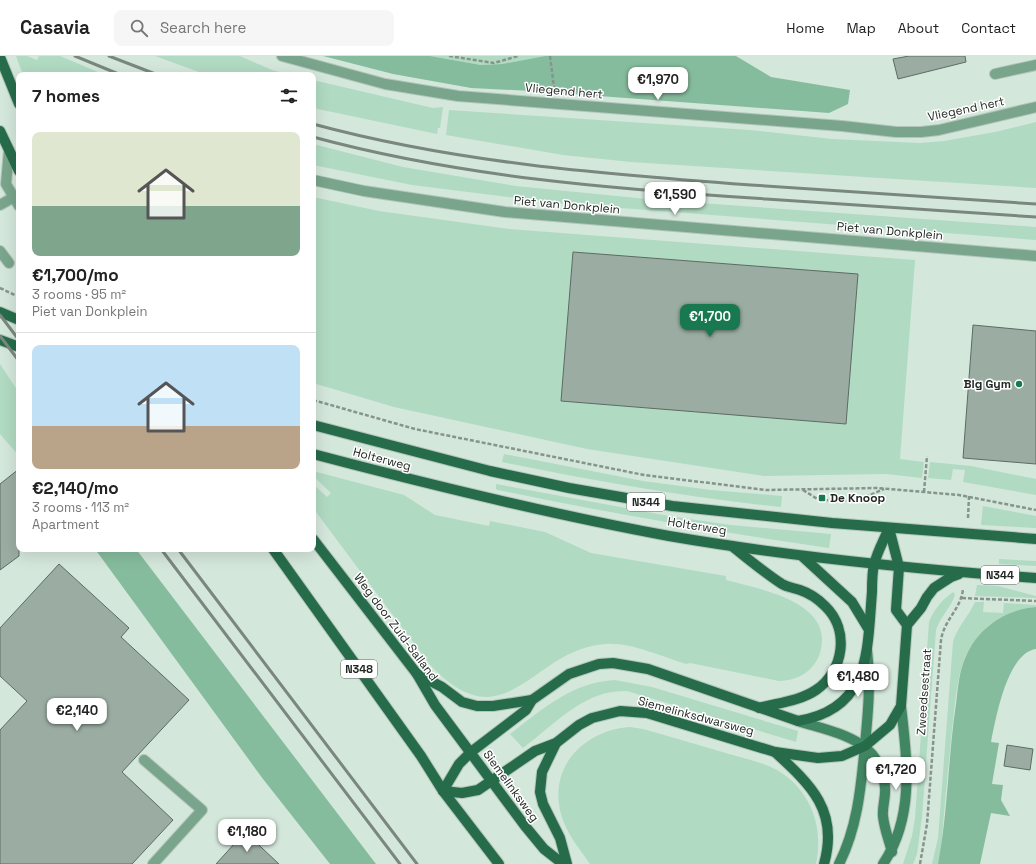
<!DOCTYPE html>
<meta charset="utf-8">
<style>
body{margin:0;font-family:"Space Grotesk",sans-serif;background:#f6f6f6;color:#222;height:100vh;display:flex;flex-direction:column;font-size:15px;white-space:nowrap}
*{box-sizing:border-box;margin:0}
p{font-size:13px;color:#767676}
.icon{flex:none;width:22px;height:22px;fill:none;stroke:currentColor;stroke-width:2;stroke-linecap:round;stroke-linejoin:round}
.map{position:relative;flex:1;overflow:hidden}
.details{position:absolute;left:16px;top:16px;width:300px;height:480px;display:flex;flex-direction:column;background:#fff;border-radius:8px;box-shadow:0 4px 16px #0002}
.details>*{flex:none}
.price{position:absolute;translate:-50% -34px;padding:0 9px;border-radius:8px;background:#fff;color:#222;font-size:13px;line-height:26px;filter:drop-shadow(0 1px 2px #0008)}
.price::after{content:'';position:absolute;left:50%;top:24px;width:12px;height:9px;margin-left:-6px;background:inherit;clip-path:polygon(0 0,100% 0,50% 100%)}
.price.on{background:#18784f;color:#fff}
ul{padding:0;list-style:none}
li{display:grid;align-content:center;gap:8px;height:212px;padding:0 16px}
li+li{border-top:1px solid #e0e0e0}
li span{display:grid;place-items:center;height:124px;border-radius:8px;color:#555}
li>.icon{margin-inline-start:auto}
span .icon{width:72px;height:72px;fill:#fffc;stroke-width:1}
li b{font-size:17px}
h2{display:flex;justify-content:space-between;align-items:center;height:48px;padding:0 16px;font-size:17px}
header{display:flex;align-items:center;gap:24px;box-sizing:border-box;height:56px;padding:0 20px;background:#fff;border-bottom:1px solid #e0e0e0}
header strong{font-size:19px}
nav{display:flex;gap:22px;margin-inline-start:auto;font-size:14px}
.search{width:280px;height:36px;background:#f6f6f6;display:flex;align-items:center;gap:10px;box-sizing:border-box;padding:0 14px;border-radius:8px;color:#767676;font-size:15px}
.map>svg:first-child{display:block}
.green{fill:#b1dac2}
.forest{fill:#86bc9e}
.building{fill:#9bada2;stroke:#5c6c62}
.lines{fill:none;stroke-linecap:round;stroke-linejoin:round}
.lane-casing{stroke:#b4c5ba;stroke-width:12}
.street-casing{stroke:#b4c5ba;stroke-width:12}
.secondary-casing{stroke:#b4c5ba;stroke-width:12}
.primary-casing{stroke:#b4c5ba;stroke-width:12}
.path{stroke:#86948b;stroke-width:2.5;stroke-dasharray:4 2;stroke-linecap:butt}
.lane{stroke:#79a58c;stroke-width:10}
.street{stroke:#79a58c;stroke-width:10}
.secondary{stroke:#418663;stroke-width:10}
.primary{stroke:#266c4b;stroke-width:10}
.rail{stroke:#7a877e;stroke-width:3}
.poi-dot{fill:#18784f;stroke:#fff;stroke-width:1.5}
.labels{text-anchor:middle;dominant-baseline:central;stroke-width:3;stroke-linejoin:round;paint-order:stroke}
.shield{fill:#fff;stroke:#646865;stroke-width:1}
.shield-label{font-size:11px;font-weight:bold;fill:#212823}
.street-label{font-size:12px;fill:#212823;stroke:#fff}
.poi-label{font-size:12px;font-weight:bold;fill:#212823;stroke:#fff;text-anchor:end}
</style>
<header>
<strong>Casavia</strong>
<div class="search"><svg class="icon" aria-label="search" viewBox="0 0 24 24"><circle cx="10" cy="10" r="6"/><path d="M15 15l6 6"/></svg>Search here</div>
<nav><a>Home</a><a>Map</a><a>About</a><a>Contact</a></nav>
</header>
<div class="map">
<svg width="1036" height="808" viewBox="0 0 1036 808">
<rect width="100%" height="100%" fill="#d4e7db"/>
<g class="green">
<polygon points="16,0 27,0 37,4 39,0 60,0 105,19 23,19"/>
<polygon points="155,0 240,0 272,14 291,19 207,19"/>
<polygon points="430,0 545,0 502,8 481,9"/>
<polygon points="313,24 433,52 443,51 440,72 438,72 437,78 313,52"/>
<polygon points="449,54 750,74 832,83 920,87 944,85 995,76 1036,66 1036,132 631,106 563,99 446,79"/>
<polygon points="313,88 403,111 516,130 657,144 1036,171 1036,184 556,147 412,129 313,109"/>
<polygon points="313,141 379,155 509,173 915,204 900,403 924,406 922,422 886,418 764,420 587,393 394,351 313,327"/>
<polygon points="0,308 19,337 19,400 0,378"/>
<path d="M 504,398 L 643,425 L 711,434 L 782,440 L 781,451 C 687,441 594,425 502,406 Z"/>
<polygon points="930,406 971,410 1036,423 1036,439 963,426 965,414 953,413 951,424 928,422"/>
<path d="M 313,415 L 404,439 L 435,459 L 489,470 L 490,465 L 545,476 L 591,497 L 726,520 L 726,524 C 756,532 819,543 822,581 C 822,590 821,597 817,604 C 808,619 796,624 779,625 L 690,607 L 686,608 C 663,601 630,586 606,588 C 532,592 507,689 431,610 L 313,452 L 313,428 L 327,441 L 331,437 L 313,420 Z"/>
<path d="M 496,428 L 669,460 L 731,469 L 831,478 L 829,492 C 718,476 608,457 498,434 L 496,433 Z"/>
<polygon points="983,450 1036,460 1036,472 981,469"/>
<polygon points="999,503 1036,505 1036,510 999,508"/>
<polygon points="977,529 998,530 1036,540 1036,542 975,540"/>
<path d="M 953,536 L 955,538 C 953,549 940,561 936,574 L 922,761 L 917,798 L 913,808 L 903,808 L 912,780 L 915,762 L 929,566 C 934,553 942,544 953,536 Z"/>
<path d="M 975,546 L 984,546 L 983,556 L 1003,557 L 1004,547 L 1036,549 L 1036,551 C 1005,553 978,573 965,602 C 956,623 955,651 952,674 C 948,714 944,755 941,795 L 938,808 L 932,808 L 938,782 L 953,586 C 957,571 969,560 975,546 Z"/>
<path d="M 615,624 L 652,631 L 798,675 L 796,686 L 627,635 C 617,635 607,636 597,640 C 573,648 544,676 523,692 L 510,678 C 544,652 571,627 615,624 Z"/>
<path d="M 630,671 L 643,673 C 669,680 694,688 719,695 C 738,701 760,705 777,714 C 811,734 824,771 816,808 L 590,808 C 579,792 566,777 561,758 C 548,710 585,674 630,671 Z"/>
</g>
<g class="forest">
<polygon points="323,0 430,0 481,9 502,8 545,0 736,0 771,21 850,34 848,48 829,57 532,35 471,32 393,18"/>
<polygon points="95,493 136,493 376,808 330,808 263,723"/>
<path d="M 1036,551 L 1036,593 C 1007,597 996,662 991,686 L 999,687 L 992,728 L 1003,729 L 1001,744 L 1010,760 L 991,757 L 980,808 L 938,808 C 948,756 948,701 956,648 C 958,631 959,614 967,598 C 979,572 1006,553 1036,551 Z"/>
</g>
<g class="building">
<polygon points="909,0 965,0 966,6 898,23 893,3"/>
<polygon points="573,196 858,218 846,368 561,345"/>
<polygon points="973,269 1036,275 1036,408 963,402"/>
<polygon points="19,413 19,500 0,514 0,428"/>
<polygon points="59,508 129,572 121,581 189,644 122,716 173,764 132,808 0,808 0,674 27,645 0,620 0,572"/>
<polygon points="1007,689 1033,693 1030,714 1004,710"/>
<polygon points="245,776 279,808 216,808"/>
</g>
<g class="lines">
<g class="lane-casing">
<g id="lane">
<polyline points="9,94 6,128 19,150"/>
<polyline points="0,149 14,141"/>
<polyline points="0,195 9,207"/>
<polyline points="144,704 202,754 153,808"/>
</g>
</g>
<g class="street-casing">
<g id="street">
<polyline points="282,0 385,28 458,40 842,70 896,76 921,76 939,74 1036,51"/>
<polyline points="995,18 1036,9"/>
<polyline points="313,124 364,135 505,156 1036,200"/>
</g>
</g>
<g class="secondary-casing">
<g id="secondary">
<path d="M 798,665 C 836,677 882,683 885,732 C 886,741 882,751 883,760 C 884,772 889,784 892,796"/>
<path d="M 839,808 C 858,770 861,730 865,689 C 868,657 871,626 867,594"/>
<path d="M 883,808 C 915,761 907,704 901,650"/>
</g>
</g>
<g class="primary-casing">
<g id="primary">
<polyline points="0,1 19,48"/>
<polyline points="0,75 19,115"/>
<polyline points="0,256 19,264"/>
<polyline points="0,284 19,291"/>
<polyline points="313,369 490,415 569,432 672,450 832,467 1036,483"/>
<path d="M 313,398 C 431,429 549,458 669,480 C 791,501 913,513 1036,522"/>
<polyline points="313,483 417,618 435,649 525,770 544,793 563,808"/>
<path d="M 732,490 C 748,503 765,517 782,528 C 787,531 794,532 800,534 C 809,537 818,543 825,550 C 850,574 844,615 816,634 C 800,645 777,647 759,652"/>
<polyline points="273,493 421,700 443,735 499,808"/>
<polyline points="802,500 852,546 869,574"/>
<polyline points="907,569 921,552 927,541 934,532 951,521 959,518"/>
<polyline points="417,618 442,631 462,646 477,650 493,650 532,644"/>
<polyline points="556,687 542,716 540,736 543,748 560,782 567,808"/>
<path d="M 775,696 C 811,729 839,755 824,808"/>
<polyline points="443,735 462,737 478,734 535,695 556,687 579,669 592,662 620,655 647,657 775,696 818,702 842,700 865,690 890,669 901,650 907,569 896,554 899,511 889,472"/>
<path d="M 443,735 L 459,708 L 471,696 L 526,654 L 532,644 L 569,618 L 599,608 L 613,607 L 648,613 L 798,665 C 871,653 867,595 872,536 C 872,527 872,517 874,509 C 877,496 884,484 889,472"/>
</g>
</g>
<g class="path">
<polyline points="449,0 494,7 518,0"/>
<polyline points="550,0 554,31"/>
<polyline points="0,232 19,241"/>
<polyline points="313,344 415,373 644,419 766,434 877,432 959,439 1036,454"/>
<polyline points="803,434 819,444 856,445 884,433"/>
<polyline points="924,436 927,400"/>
<polyline points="968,462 969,440"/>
<polyline points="962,542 1036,545"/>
<path d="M 920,808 L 927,768 L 941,584 C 944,564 961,553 963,533"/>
</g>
<use href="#lane" class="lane"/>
<use href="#street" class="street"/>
<use href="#secondary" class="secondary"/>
<use href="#primary" class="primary"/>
<g class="rail">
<polyline points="75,0 121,19"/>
<polyline points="109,0 158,19"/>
<path d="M 313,68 C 457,107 603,118 751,129 C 846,136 941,142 1036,148"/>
<path d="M 313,81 C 461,121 613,133 766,143 C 856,149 946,155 1036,161"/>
<polyline points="0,259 19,284"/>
<polyline points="0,280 19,305"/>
<polyline points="161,493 400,808"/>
<polyline points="178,493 417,808"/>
</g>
</g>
<g class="poi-dot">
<circle cx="1019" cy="328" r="4"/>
<rect x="818" y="438" width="8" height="8" rx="2"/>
</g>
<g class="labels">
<g class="shield">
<rect x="627" y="437" width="38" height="18" rx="3"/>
<rect x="981" y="510" width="38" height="18" rx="3"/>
<rect x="341" y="604" width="36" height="18" rx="3"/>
</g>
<g class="shield-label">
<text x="646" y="446">N344</text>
<text x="1000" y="519">N344</text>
<text x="359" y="613">N348</text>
</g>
<g class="street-label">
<text transform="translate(564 35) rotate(5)">Vliegend hert</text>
<text transform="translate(966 53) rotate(-12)">Vliegend hert</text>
<text transform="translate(567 149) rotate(5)">Piet van Donkplein</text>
<text transform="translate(890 175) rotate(5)">Piet van Donkplein</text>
<text transform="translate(382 403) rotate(15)">Holterweg</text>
<text transform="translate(697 470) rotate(9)">Holterweg</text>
<text transform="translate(396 571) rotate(53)">Weg door Zuid-Salland</text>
<text transform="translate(924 636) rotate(-86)">Zweedsestraat</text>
<text transform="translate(696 660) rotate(15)">Siemelinksdwarsweg</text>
<text transform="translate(511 730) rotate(54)">Siemelinksweg</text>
</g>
<g class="poi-label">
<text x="1011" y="328">Big Gym</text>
<text x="830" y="442" text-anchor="start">De Knoop</text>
</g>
</g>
</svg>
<b class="price" style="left:658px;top:45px">€1,970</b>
<b class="price" style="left:675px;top:160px">€1,590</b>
<b class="price on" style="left:710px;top:282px">€1,700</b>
<b class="price" style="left:858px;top:642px">€1,480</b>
<b class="price" style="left:77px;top:676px">€2,140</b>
<b class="price" style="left:896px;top:735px">€1,720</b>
<b class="price" style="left:247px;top:797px">€1,180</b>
<section class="details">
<h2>7 homes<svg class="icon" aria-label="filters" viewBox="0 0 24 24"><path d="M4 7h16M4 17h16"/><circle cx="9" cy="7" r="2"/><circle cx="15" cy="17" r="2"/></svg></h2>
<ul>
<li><span style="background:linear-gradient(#dfe7d0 60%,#7fa58c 0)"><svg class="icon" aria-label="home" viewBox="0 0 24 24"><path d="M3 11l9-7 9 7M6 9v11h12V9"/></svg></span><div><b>€1,700/mo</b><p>3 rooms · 95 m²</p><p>Piet van Donkplein</p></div></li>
<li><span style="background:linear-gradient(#bfe0f5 65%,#b9a48a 0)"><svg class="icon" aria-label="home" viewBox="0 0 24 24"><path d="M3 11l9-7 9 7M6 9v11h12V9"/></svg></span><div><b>€2,140/mo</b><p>3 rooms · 113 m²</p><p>Apartment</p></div></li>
</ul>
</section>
</div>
